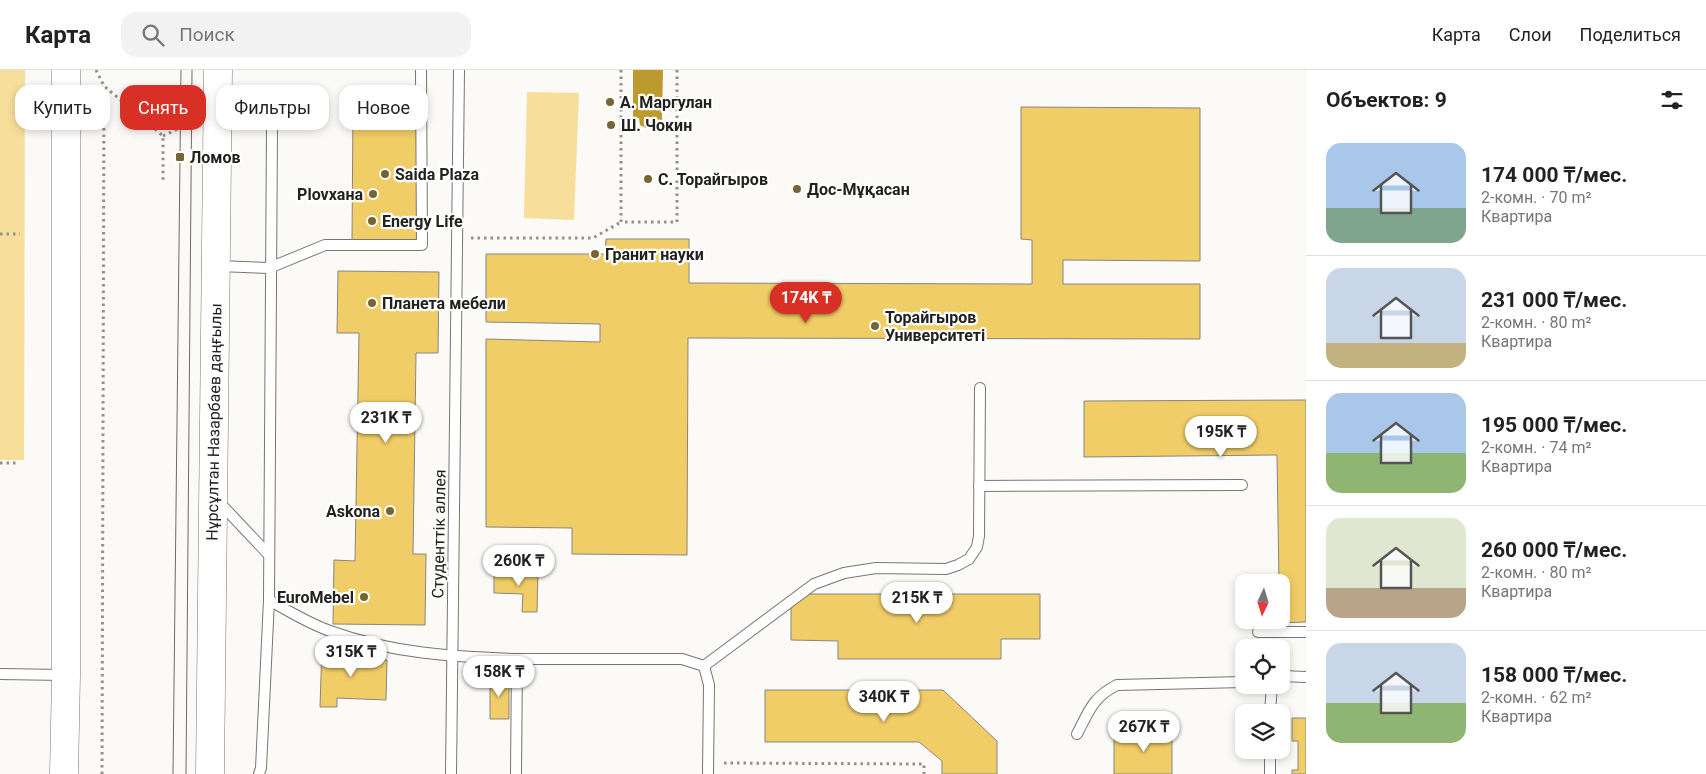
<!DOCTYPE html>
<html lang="ru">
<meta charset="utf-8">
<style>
body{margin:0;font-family:Roboto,sans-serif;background:#f2f2f2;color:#222;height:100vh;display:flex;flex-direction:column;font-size:19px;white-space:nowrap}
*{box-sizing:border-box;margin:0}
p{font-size:16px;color:#767676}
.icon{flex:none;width:28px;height:28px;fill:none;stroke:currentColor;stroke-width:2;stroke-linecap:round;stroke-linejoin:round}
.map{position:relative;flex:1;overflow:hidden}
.panel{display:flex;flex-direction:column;background:#fff;width:400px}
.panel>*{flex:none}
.hud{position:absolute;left:15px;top:15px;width:475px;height:45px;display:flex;gap:10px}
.needle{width:32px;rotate:184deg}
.fabs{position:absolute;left:1235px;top:504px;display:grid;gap:10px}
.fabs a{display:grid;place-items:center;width:55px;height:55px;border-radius:10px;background:#fff;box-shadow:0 2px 8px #0003;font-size:25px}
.price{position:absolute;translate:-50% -42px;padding:0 11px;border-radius:18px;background:#fff;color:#222;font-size:16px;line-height:32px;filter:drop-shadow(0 1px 2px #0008)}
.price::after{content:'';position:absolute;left:50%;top:30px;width:15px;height:11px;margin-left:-8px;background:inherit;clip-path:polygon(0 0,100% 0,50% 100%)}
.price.current{background:#d93025;color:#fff}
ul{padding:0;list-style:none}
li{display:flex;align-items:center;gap:15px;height:125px;padding:0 20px}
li+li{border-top:1px solid #e0e0e0}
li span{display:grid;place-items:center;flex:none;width:140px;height:100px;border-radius:15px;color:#555}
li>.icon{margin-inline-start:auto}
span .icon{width:60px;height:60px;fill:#fffc;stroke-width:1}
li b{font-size:21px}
h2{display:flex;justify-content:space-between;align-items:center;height:60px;padding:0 20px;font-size:21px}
.pill{padding:0 18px;border-radius:15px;background:#fff;box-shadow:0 2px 8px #0003;font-size:18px;line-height:45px}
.pill.current{background:#d93025;color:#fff}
header{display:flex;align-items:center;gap:30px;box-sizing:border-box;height:70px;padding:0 25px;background:#fff;border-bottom:1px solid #e0e0e0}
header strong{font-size:24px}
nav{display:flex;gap:28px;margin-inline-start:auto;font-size:18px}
.search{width:350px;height:45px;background:#f2f2f2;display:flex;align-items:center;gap:12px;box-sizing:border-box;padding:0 18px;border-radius:15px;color:#767676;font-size:19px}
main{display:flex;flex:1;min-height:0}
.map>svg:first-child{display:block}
.green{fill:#f7de9a}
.water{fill:#bc9a2d}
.building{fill:#f1cd67;stroke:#878682}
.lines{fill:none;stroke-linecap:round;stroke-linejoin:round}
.lane-casing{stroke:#777672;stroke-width:12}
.primary-casing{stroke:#777672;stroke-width:29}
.path{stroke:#90908d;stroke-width:3;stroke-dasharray:2.5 4;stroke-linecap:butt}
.lane{stroke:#fff;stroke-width:10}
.primary{stroke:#fff;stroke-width:28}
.tram{stroke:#6c6b69;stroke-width:1}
.poi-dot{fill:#766432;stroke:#fff;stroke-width:2}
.labels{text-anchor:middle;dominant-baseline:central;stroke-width:4.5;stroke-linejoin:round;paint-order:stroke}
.poi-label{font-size:16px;font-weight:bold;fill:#21211f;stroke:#fff;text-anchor:start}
.street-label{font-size:16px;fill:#21211f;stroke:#fff}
</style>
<header>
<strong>Карта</strong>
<div class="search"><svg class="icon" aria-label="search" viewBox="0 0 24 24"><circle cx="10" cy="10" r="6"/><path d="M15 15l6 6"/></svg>Поиск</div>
<nav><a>Карта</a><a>Слои</a><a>Поделиться</a></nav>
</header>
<main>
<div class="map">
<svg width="1306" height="704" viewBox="0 0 1306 704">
<rect width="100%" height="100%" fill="#fbfaf6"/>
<g class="green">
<polygon points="0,0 25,0 24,390 0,390"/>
<polygon points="527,22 579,23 574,150 524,148"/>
</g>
<polygon class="water" points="633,0 663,0 662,50 653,49 653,55 646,58 640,55 639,48 633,48"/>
<g class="building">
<polygon points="377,17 418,18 417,172 352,171 353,36 377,36"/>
<polygon points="1021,37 1200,38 1200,191 1063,190 1063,214 1200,214 1200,269 688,268 687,485 572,484 572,458 486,457 486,269 600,272 600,254 486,252 486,184 605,184 606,169 689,169 689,213 1032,214 1032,170 1021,169"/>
<polygon points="338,201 439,202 438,283 416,283 413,484 426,484 425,555 333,554 334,490 355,491 359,263 337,263"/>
<polygon points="1306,330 1306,552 1279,553 1279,550 1281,550 1281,512 1279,512 1277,385 1084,387 1084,331"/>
<polygon points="494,501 538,502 537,542 522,542 523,524 494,523"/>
<polygon points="807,524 1040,524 1040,569 1001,569 1001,589 838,589 838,571 791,570 791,538"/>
<polygon points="322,576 339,577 338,589 387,590 386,630 337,628 337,637 320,637"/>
<polygon points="490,607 509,608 509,649 490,649"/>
<polygon points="765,620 943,620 997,671 997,704 942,704 942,691 919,672 765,672"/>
<polygon points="1292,648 1306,648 1306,704 1292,704 1292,700 1298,700 1298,671 1292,671"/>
<polygon points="1172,657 1172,704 1114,704 1114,669"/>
</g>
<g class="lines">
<g class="lane-casing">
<g id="lane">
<polyline points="218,196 269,198 325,175 422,175 421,0"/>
<polyline points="979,416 1242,415"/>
<polyline points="218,431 269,485"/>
<path d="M 269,530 C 288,541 308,553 330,561 C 390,583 454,587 517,589"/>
<polyline points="1258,562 1306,562"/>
<polyline points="704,596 814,514 844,503 876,498 946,499 958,495 969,489 977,477 979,466 980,318"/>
<polyline points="0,604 64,605"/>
<polyline points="1281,606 1306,607"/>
<polyline points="1270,642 1272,615"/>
<path d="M 1077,664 C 1089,641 1093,627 1117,615 L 1244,612"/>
<polyline points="259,704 261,698 269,530 272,57"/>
<polyline points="451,704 459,0"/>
<polyline points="516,704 517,589 682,589 704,596 709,615 708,704"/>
<polyline points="1270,704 1270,680"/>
</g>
</g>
<g class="primary-casing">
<g id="primary">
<polyline points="64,704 66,606 66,0"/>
<polyline points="210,704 218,0"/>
</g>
</g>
<g class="path">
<polyline points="96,0 104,16 163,66 163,113"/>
<polyline points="621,0 621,152 677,152 677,0"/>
<polyline points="163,66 193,52"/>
<polyline points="0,164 20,164"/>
<polyline points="471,168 593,168 621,152"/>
<polyline points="0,393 19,393"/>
<polyline points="724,693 924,694 924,704"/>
<polyline points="102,704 104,16"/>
</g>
<use href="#lane" class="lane"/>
<use href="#primary" class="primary"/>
<g class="tram">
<polyline points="173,704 181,0"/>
<polyline points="186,704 192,0"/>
</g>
</g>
<g class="poi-dot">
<circle cx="610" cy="32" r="5"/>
<circle cx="611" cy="55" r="5"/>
<rect x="175" y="82" width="10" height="10" rx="2.5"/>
<circle cx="385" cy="104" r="5"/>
<circle cx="648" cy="109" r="5"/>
<circle cx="797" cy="119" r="5"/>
<circle cx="373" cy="124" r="5"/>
<circle cx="372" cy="151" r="5"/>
<circle cx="595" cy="184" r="5"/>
<circle cx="372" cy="233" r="5"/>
<circle cx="875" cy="256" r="5"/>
<circle cx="390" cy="441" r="5"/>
<circle cx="364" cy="527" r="5"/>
</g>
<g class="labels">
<g class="poi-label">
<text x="620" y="32">А. Маргулан</text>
<text x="621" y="55">Ш. Чокин</text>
<text x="190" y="87">Ломов</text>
<text x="395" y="104">Saida Plaza</text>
<text x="658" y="109">С. Торайгыров</text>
<text x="807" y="119">Дос-Мұқасан</text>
<text x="363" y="124" text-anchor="end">Plovхана</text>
<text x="382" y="151">Energy Life</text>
<text x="605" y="184">Гранит науки</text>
<text x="382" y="233">Планета мебели</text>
<text x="885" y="247">Торайгыров<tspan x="885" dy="18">Университеті</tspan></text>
<text x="380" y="441" text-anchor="end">Askona</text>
<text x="354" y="527" text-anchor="end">EuroMebel</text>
</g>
<g class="street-label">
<text transform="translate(214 352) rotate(-89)">Нұрсұлтан Назарбаев даңғылы</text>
<text transform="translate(439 464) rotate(-89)">Студенттік аллея</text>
</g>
</g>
</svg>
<div class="fabs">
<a><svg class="needle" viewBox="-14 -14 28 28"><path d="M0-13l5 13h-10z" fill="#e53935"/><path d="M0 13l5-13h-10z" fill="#767676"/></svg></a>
<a><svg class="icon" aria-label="locate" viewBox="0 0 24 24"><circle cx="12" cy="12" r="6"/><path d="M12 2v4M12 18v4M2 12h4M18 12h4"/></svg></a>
<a><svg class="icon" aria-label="layers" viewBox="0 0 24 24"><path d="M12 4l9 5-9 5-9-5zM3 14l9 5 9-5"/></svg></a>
</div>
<b class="price current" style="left:806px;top:254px">174K ₸</b>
<b class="price" style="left:386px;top:374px">231K ₸</b>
<b class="price" style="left:1221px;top:388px">195K ₸</b>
<b class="price" style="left:519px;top:517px">260K ₸</b>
<b class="price" style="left:917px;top:554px">215K ₸</b>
<b class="price" style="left:351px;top:608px">315K ₸</b>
<b class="price" style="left:499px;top:628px">158K ₸</b>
<b class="price" style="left:884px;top:653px">340K ₸</b>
<b class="price" style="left:1144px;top:683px">267K ₸</b>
<div class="hud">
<a class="pill">Купить</a>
<a class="pill current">Снять</a>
<a class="pill">Фильтры</a>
<a class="pill">Новое</a>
</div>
</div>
<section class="panel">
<h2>Объектов: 9<svg class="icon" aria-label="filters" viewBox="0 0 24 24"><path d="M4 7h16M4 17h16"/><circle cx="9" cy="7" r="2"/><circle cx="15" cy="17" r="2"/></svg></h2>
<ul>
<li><span style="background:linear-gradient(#a9c7e8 65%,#7fa58c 0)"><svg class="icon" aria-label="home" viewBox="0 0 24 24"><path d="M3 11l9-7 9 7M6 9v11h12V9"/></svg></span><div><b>174 000 ₸/мес.</b><p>2-комн. · 70 m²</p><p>Квартира</p></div></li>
<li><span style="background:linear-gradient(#c9d6e8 75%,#c2b280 0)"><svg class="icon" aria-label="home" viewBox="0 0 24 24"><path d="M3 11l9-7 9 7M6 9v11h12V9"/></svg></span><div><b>231 000 ₸/мес.</b><p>2-комн. · 80 m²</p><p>Квартира</p></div></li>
<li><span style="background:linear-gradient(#a9c7e8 60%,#8fb573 0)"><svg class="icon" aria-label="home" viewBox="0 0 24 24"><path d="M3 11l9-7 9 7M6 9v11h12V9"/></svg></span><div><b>195 000 ₸/мес.</b><p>2-комн. · 74 m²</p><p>Квартира</p></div></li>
<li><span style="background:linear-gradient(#dfe7d0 70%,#b9a48a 0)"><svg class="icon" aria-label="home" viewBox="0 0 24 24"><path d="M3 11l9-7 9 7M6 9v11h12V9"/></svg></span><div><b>260 000 ₸/мес.</b><p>2-комн. · 80 m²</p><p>Квартира</p></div></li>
<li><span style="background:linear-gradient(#c9d6e8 60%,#8fb573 0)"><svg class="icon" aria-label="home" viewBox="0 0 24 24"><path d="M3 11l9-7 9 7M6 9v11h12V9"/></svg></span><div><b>158 000 ₸/мес.</b><p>2-комн. · 62 m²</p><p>Квартира</p></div></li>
</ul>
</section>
</main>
